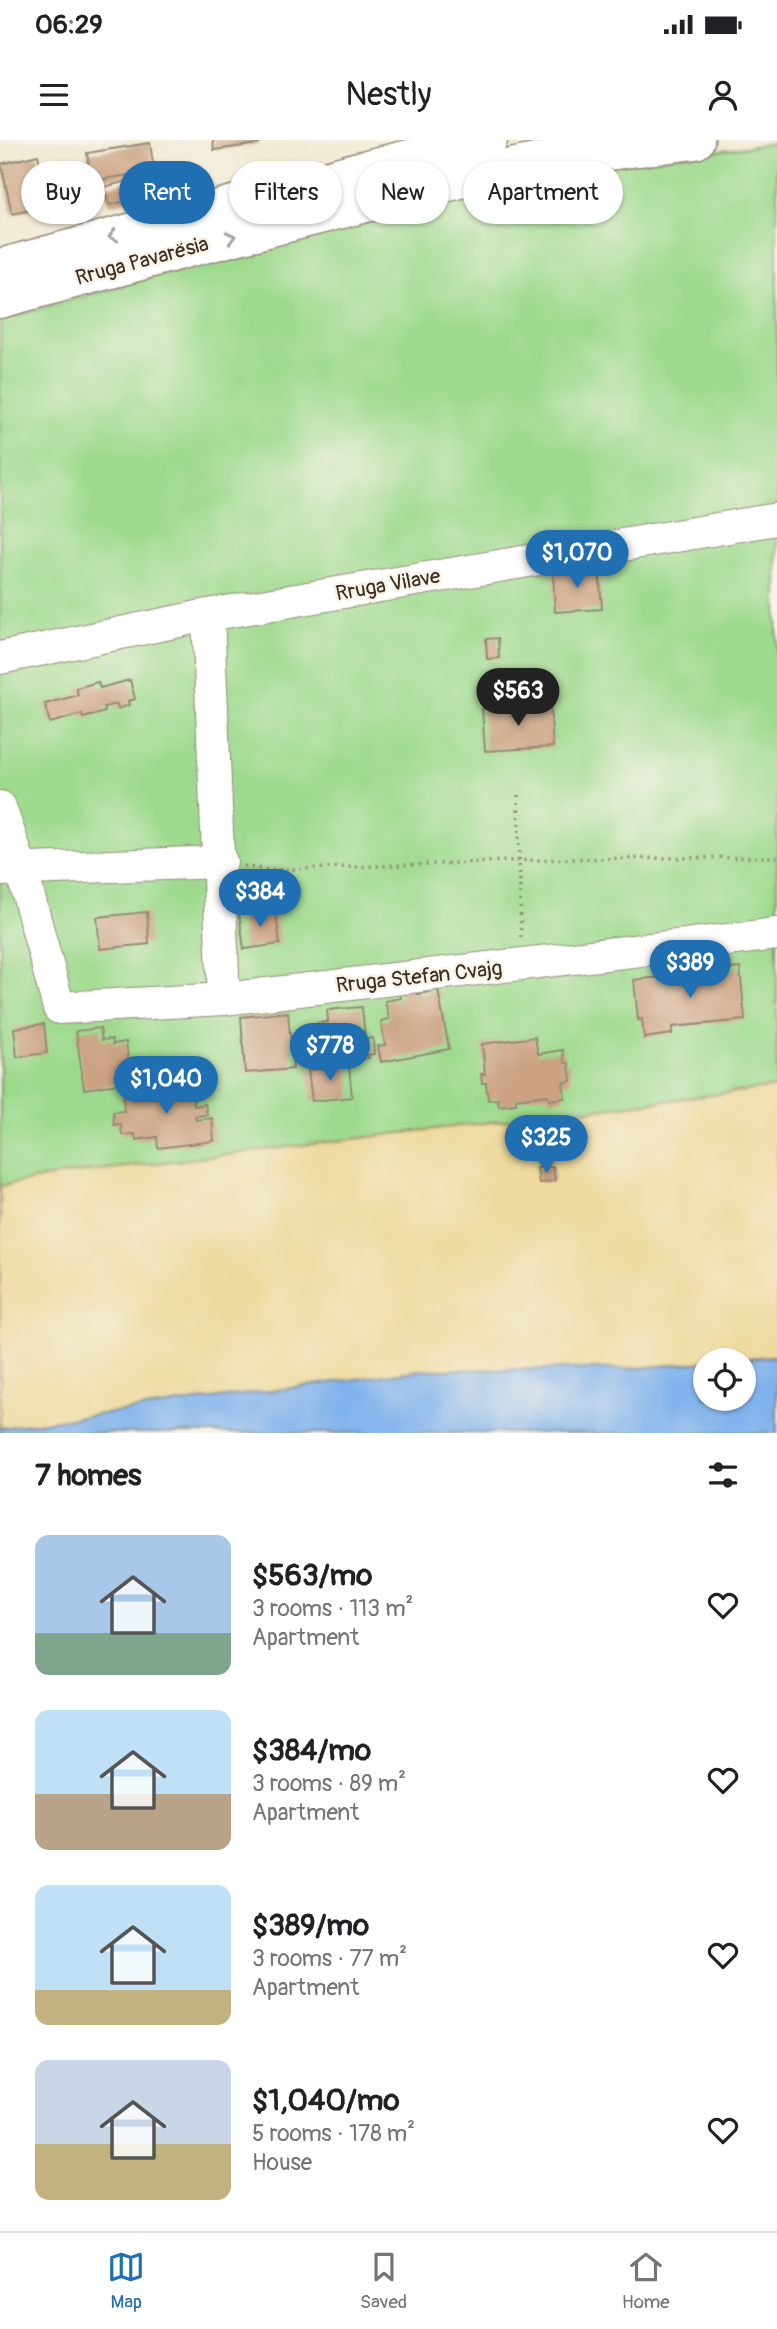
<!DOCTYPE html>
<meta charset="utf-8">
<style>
body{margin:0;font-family:Pangolin,sans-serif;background:#f6f6f6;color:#202124;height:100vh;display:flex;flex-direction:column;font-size:26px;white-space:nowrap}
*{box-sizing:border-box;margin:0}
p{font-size:23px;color:#757577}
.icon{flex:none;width:38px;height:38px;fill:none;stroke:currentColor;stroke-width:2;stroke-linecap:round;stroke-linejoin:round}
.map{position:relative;height:1293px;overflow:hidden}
.panel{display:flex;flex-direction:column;background:#fff;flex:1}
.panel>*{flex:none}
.hud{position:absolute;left:21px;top:21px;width:735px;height:63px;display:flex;gap:14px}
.buttons{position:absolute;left:693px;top:1208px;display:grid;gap:14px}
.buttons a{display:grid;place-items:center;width:63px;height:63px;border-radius:50%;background:#fff;box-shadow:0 2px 5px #0004;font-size:35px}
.price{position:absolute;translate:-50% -60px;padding:0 16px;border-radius:24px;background:#1f6fb2;color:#fff;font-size:23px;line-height:46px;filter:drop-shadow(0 2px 4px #0008)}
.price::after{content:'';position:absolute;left:50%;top:42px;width:21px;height:16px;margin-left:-10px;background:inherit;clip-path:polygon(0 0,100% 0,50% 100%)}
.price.active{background:#222;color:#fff}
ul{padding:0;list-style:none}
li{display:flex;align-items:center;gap:21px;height:175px;padding:0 35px}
li span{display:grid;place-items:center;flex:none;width:196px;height:140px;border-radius:14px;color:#555}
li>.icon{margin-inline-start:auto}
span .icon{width:84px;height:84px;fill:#fffc;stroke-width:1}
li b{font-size:30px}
h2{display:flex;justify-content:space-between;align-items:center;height:84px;padding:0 35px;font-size:30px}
.tag{padding:0 24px;border-radius:32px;background:#fff;box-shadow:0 2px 5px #0004;font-size:24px;line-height:63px}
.tag.active{background:#1f6fb2;color:#fff}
.status{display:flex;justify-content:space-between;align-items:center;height:49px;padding:0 35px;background:#fff;direction:ltr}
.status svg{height:19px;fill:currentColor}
header{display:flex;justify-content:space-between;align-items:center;height:91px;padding:0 35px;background:#fff;font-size:32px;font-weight:600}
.tab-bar{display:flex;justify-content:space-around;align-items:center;height:98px;border-top:2px solid #e0e0e0;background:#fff;font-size:19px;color:#757577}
.tab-bar a{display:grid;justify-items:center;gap:4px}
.tab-bar .active{color:#1f6fb2}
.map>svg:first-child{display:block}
.green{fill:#9eda8e;stroke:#6c8256;stroke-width:2}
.sand{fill:#eeda9e;stroke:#94825e;stroke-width:2}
.water{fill:#80b2ec;stroke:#5e6e85;stroke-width:2}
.building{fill:#cba383}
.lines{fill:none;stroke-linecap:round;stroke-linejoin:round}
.minor-casing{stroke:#968a78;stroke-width:34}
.major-casing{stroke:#968a78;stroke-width:41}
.path{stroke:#968a78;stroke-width:3.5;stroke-dasharray:2 5;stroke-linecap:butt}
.minor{stroke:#fff;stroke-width:32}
.major{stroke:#fff;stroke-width:38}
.oneway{stroke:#a79f9a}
.labels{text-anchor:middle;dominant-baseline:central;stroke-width:5;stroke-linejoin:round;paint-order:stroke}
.street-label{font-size:21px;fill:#3b2a1e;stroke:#f7f3e8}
</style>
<div class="status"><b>06:29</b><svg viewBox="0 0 49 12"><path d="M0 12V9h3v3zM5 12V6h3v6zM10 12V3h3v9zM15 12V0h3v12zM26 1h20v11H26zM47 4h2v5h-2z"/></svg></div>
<header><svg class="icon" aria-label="menu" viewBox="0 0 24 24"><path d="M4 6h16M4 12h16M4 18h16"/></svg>Nestly<svg class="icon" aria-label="person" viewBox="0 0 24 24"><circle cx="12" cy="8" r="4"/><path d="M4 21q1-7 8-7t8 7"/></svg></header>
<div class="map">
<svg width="777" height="1293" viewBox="0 0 777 1293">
<rect width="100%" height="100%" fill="#f7f3e8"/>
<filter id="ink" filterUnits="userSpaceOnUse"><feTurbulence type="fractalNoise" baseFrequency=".0143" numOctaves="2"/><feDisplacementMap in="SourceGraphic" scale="14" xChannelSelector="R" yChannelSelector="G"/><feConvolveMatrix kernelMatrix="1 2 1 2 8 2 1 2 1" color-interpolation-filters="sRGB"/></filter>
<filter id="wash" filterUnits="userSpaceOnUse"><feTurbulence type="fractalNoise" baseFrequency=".00686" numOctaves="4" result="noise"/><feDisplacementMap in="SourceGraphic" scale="28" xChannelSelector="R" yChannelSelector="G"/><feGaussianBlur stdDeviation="1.57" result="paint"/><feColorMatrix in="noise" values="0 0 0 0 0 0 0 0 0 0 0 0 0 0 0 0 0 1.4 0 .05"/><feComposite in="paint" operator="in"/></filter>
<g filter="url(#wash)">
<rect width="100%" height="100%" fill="#f0e9d2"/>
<polygon class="green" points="777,3 777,947 69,1034 0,1046 0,180 222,117 564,34 651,19"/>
<polygon class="sand" points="777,947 777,1216 705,1220 705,1222 627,1229 422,1230 0,1288 0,1046 69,1034"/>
<polygon class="water" points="777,1216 777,1293 0,1293 0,1288 422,1230 627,1229 705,1222 705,1258 744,1258 744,1220 733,1220"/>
<g id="blocks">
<g class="building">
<polygon points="213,0 258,0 259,4 214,10"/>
<polygon points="150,3 154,31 91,41 87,13"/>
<polygon points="38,15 50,66 12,74 1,24"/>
<polygon points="134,39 139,58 109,65 104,47"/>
<polygon points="599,428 602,469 555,472 553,431"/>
<polygon points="498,498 499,518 487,519 486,499"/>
<polygon points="130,540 135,559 128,561 129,565 118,569 117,564 104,567 105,572 83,578 82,574 50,583 45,564 78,555 76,548 98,542 100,548"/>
<polygon points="550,564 553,607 485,611 482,569"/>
<polygon points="275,768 280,804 244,809 239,773"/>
<polygon points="147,772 149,804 100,809 97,777"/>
<polygon points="718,823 719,830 740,828 745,880 672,887 672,894 644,898 642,879 638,880 634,840 696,833 695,825"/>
<polygon points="416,842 418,854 438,850 449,909 381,922 378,906 385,905 381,881 389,879 385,861 401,858 399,845"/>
<polygon points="362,867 365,899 373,898 374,914 368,915 369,918 353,920 352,907 320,910 318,883 328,882 327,870"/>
<polygon points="288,872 293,929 245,933 241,877"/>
<polygon points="44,884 47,913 17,917 14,888"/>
<polygon points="100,888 102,900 112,899 113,904 126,902 131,942 84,949 76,891"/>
<polygon points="535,897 538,914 563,910 565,923 569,923 571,941 563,943 565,958 549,960 548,955 516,959 516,964 499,966 498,959 488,960 486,943 482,943 481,934 485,934 482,904"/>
<polygon points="349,926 352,957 312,961 308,930"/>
<polygon points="191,939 194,966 205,964 207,975 195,976 196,980 212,978 214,1001 158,1008 157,997 136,1000 135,994 122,995 121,984 114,985 113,972 124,971 123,957 153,949 152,944"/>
<polygon points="553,1027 555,1041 539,1043 537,1028"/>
</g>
</g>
</g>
<g filter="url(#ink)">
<use href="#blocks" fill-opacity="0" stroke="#968a78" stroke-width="2"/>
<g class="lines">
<g class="minor-casing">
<g id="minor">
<polyline points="208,475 224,859"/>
<polyline points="0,518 208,475 777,379"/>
<polyline points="0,667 21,728 59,868 224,859 777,794"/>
<polyline points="2,730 221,722"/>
</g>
</g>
<g class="major-casing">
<g id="major">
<polyline points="0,128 355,32 488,0"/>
<polyline points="0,159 192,107 464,38 568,16 695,0"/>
</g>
</g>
<g class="path">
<polyline points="518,655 521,799"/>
<polyline points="244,726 269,730 566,719 777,717"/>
</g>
<use href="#minor" class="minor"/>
<use href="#major" class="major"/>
</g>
<defs><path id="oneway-chevron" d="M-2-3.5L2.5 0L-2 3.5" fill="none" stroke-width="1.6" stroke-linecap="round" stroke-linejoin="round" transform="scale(1.75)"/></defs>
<g class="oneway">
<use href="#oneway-chevron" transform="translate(113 96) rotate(165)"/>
<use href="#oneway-chevron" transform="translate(231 97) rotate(-14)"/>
</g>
</g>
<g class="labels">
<g class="street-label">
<text transform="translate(142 121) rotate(-15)">Rruga Pavarësia</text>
<text transform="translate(388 445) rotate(-10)">Rruga Vilave</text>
<text transform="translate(419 837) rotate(-6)">Rruga Stefan Cvajg</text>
</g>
</g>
</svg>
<div class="buttons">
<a><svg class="icon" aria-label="locate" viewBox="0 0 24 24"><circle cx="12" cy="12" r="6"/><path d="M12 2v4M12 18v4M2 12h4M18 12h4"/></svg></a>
</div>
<b class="price" style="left:577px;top:450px">$1,070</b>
<b class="price active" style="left:518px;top:588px">$563</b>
<b class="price" style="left:260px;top:789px">$384</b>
<b class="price" style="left:690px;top:860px">$389</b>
<b class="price" style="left:330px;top:943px">$778</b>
<b class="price" style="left:166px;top:976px">$1,040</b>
<b class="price" style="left:546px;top:1035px">$325</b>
<div class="hud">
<a class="tag">Buy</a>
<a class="tag active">Rent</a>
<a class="tag">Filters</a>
<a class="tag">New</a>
<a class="tag">Apartment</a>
</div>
</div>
<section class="panel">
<h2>7 homes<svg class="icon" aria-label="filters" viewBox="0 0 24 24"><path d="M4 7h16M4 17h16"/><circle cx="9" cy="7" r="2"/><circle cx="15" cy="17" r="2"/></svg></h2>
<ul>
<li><span style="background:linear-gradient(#a9c7e8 70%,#7fa58c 0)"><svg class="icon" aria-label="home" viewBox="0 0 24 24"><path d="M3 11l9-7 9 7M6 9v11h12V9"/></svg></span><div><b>$563/mo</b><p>3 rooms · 113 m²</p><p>Apartment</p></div><svg class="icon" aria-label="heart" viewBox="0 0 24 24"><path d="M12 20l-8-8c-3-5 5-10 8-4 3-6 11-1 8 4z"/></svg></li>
<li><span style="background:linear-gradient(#bfe0f5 60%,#b9a48a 0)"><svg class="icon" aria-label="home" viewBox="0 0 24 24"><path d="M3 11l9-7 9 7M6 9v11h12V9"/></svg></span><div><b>$384/mo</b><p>3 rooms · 89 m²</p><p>Apartment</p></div><svg class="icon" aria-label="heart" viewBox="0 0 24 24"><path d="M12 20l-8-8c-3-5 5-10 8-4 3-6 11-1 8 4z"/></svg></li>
<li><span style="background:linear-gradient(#bfe0f5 75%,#c2b280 0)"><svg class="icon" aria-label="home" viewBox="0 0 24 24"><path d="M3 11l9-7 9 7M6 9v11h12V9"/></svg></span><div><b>$389/mo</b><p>3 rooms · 77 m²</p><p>Apartment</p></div><svg class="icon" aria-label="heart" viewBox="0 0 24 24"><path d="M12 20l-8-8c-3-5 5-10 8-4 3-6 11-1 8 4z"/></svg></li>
<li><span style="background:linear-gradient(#c9d6e8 60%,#c2b280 0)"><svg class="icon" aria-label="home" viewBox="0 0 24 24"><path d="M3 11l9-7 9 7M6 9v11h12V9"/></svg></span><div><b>$1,040/mo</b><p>5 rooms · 178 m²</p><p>House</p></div><svg class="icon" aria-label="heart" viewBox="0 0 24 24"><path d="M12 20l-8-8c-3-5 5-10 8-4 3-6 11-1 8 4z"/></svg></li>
</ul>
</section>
<nav class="tab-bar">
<a class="active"><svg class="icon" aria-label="map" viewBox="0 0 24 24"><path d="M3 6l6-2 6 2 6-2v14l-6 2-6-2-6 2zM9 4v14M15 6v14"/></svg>Map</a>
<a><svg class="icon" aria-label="saved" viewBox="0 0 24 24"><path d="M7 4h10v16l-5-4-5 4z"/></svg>Saved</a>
<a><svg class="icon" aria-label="home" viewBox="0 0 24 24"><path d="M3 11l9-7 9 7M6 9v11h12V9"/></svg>Home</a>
</nav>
